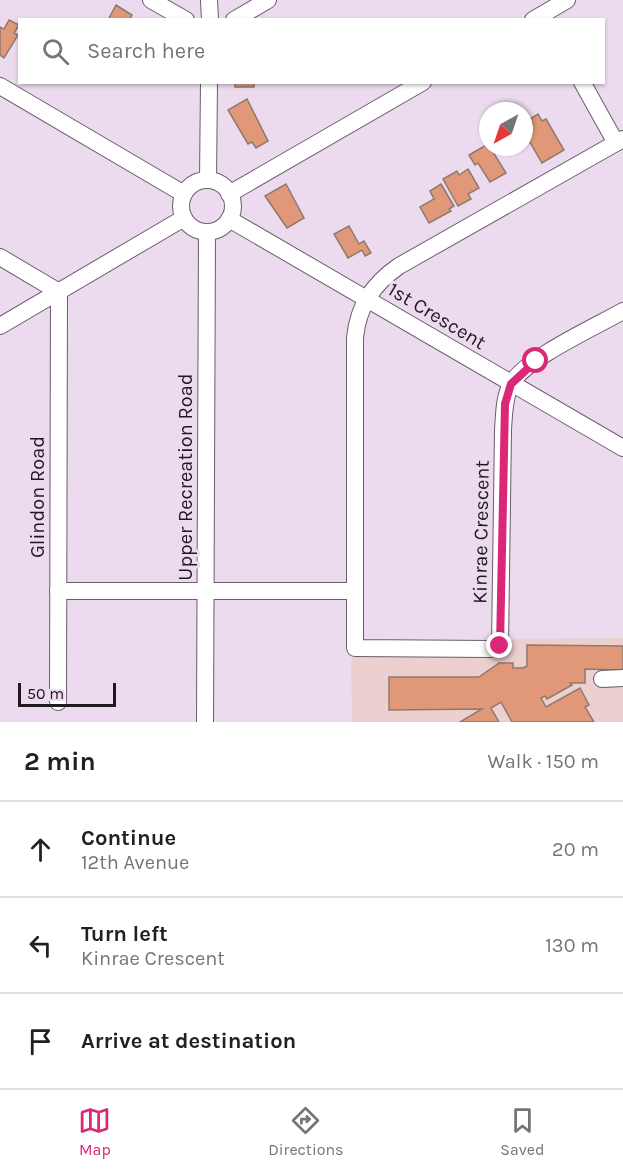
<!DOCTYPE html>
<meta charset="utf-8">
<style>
:root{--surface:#fff;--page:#f6f6f6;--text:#202124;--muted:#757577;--line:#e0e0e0;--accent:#db2777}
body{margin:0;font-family:Karla,sans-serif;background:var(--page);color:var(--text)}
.compass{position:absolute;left:479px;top:102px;width:54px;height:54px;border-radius:50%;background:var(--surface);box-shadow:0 2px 4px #0004;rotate:220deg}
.scale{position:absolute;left:18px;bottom:15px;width:98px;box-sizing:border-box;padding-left:6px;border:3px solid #201920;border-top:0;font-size:16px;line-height:21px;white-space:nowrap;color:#201920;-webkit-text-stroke:4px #ecdaee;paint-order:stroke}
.stop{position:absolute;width:18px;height:18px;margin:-14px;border:4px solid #db2777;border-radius:50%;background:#fff}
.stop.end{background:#db2777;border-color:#fff;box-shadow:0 2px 6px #0008}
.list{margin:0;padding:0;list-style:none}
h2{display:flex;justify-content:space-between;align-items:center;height:78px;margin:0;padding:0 24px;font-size:26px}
h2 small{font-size:20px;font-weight:400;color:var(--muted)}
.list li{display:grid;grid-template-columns:39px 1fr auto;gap:18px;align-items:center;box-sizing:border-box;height:96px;padding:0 24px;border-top:2px solid var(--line)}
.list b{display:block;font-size:22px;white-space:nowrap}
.list p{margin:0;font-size:20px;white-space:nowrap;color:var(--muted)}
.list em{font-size:20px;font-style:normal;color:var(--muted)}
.icon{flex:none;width:33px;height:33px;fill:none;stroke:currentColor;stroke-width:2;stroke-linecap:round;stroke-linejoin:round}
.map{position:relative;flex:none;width:623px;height:722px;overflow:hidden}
.search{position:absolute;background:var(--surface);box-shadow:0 2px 4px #0004;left:18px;right:18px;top:18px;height:66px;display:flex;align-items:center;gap:15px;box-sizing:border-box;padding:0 21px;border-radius:0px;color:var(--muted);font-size:22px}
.sheet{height:366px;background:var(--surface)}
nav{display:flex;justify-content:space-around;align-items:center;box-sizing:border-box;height:84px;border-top:2px solid var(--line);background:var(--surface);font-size:16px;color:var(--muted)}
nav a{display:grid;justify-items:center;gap:3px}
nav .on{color:var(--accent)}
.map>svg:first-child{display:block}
.commercial{fill:#ebd0cf}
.building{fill:#e09878;stroke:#90796f;stroke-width:1.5}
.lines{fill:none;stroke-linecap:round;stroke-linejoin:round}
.minor-casing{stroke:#6b5c6c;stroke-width:18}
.minor{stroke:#fff;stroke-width:16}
.route{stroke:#db2777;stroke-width:8}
.labels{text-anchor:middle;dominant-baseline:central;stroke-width:6;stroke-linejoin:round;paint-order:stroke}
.street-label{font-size:20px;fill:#201920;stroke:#ecdaee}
</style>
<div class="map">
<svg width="623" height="722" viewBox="0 0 623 722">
<rect width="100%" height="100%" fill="#ecdaee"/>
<path class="commercial" d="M623,638V722H352L351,663L355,648L500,646L515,639Z"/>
<g class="building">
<path d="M116,5L132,15L129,20H108Z"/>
<path d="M9,20L19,25L14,33L18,35L4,58L0,55V27L4,29Z"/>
<rect x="235" y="82" width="19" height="5"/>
<path d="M247,99L268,141L256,148L252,142L248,144L228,110Z"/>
<path d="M538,114L542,121L546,119L564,150L542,163L524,132L528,130L524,123Z"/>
<path d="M488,144L506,173L490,182L478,163L475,165L469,155Z"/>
<path d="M468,169L479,188L468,194L471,199L458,206L443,179L457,171L459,175Z"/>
<path d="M286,184L304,218L287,228L265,196Z"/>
<path d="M441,184L454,206L449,209L451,211L429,223L420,207L434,199L430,191Z"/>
<path d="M349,226L359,244L364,241L371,253L365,256L362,250L348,258L334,234Z"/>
<path d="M527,645L623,646V670L585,669V683H570L572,685L547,699L545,696L541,698L546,707L580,688L589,705L585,707L594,722H512L501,702L491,708L499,722H460L482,709L389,710V677H479L499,663H513V668H523L527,666Z"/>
</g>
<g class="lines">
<defs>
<g id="minor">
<path d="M151,0L186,20"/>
<path d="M209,0L210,20"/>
<path d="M234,20L268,0"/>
<path d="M533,20L567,0"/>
<path d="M582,82L616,143"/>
<path d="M0,86L184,194"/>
<path d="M623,139L399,266C373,284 358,306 355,338V648L490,649L500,646L503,430C504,416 504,397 511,384C526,358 595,327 623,311"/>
<path d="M208,180L209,82"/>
<circle cx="207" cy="206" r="26"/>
<path d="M229,194L423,82"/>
<path d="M229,219L623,448"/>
<path d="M0,257L59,292L58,702"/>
<path d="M0,326L184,218"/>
<path d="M58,591H354"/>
<path d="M602,679L623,678"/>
<path d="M205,722L207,232"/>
</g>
</defs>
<use href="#minor" class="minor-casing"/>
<use href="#minor" class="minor"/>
</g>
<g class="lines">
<path class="route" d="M500,646L505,404L511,384L536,361"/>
</g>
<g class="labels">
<g class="street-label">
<text transform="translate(437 316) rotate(31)">1st Crescent</text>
<text transform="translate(185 477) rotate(-90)">Upper Recreation Road</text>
<text transform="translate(37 497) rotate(-90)">Glindon Road</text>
<text transform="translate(481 532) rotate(-89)">Kinrae Crescent</text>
</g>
</g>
</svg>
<svg class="compass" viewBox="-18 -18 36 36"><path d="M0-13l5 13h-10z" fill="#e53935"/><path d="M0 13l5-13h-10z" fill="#757577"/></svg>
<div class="scale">50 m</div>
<div class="stop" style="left:536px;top:361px"></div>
<div class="stop end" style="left:500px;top:646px"></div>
<div class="search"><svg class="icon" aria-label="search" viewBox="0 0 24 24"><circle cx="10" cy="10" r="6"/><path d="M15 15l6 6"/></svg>Search here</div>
</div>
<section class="sheet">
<h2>2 min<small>Walk · 150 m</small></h2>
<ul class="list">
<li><svg class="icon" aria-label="ahead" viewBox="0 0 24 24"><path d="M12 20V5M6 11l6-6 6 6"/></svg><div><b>Continue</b><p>12th Avenue</p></div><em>20 m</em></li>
<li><svg class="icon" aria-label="left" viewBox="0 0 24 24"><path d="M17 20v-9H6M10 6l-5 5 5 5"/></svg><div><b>Turn left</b><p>Kinrae Crescent</p></div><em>130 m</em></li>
<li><svg class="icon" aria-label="arrive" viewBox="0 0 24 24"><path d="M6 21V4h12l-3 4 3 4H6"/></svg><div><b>Arrive at destination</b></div></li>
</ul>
</section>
<nav>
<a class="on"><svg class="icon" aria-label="map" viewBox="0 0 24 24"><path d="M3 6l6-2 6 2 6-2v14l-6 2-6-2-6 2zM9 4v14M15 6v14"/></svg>Map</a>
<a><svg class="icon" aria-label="directions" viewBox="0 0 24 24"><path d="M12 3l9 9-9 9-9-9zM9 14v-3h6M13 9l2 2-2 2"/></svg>Directions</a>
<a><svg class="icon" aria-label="saved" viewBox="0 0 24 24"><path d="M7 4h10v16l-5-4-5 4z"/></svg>Saved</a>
</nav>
